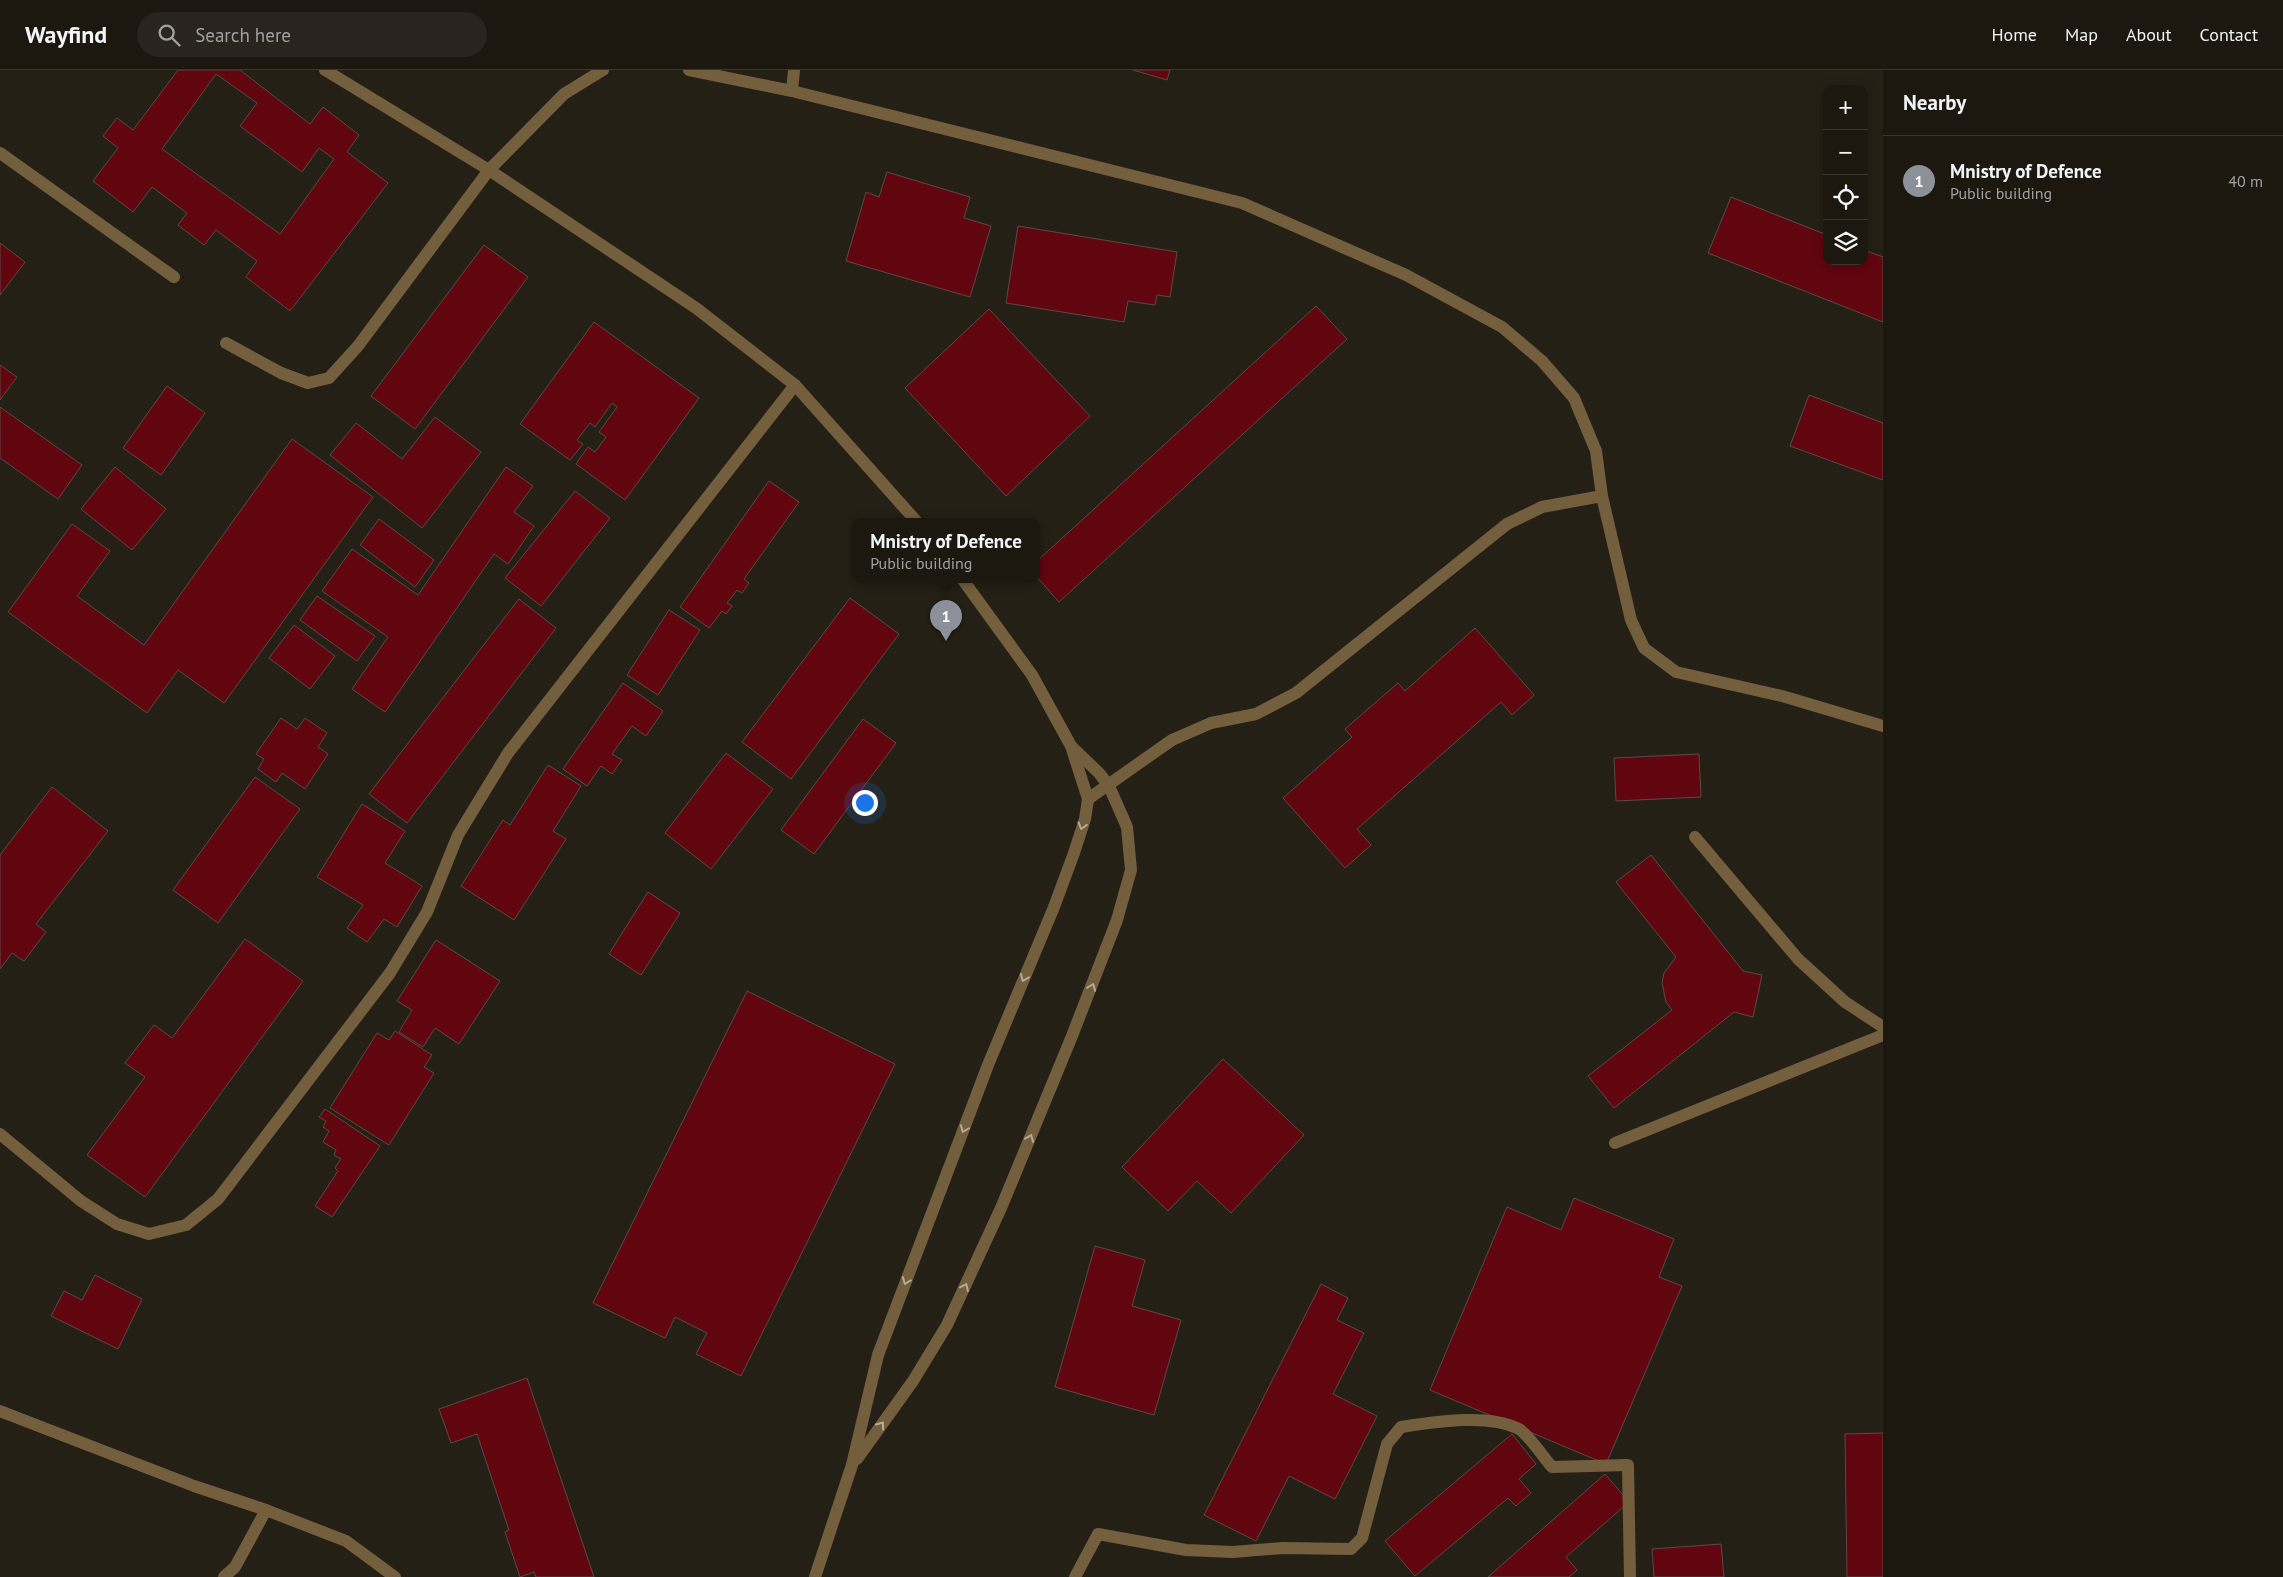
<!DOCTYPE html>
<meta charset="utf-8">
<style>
:root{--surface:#1c1810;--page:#29251e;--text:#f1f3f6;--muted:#a0a09f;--line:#3a3730;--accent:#8c9099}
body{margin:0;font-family:"PT Sans",sans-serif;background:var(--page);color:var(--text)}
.controls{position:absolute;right:15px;top:15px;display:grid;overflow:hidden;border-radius:10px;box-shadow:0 2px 12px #0003}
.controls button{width:45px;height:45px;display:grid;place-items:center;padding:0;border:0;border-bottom:1px solid var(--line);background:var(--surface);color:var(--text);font:25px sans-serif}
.you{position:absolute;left:864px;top:732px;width:18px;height:18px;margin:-12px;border:4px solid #fff;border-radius:50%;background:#1a73e8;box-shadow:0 0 0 8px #1a73e833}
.badge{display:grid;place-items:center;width:32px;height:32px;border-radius:50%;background:var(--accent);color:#fff;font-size:16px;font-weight:700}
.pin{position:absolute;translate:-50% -41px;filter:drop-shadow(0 1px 2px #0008)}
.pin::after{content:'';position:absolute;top:26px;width:18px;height:15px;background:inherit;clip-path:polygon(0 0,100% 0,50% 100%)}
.popup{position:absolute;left:852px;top:448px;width:188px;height:65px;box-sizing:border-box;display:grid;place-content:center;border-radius:10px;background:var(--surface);filter:drop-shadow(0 1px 4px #0005);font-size:16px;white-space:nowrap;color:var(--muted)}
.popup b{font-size:19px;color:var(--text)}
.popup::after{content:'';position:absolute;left:50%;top:100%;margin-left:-10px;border:10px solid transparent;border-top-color:var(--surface)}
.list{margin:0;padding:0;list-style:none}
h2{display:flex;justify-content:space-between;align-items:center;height:65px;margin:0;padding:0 20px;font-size:21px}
h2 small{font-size:16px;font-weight:400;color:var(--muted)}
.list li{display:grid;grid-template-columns:32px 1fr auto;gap:15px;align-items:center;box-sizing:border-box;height:90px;padding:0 20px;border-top:1px solid var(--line)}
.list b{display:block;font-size:19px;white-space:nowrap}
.list p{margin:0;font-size:16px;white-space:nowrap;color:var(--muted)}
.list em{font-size:16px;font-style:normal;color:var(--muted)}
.icon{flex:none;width:28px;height:28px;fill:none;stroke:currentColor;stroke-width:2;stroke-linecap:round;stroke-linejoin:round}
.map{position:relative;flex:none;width:1883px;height:1507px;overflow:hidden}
header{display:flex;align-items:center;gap:30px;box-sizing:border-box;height:70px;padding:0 25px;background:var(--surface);border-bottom:1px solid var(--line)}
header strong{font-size:24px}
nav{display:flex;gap:28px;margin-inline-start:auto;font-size:18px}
.search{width:350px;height:45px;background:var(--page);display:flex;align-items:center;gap:12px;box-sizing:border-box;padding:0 18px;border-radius:28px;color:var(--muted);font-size:19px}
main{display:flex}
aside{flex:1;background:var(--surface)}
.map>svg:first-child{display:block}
.building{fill:#61050f;stroke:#5a4a48;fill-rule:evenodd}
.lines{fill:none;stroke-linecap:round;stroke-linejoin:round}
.minor{stroke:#735f3d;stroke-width:12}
.oneway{stroke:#b6aa95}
</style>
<header>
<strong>Wayfind</strong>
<div class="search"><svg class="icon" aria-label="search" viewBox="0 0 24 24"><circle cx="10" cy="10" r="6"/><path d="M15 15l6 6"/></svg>Search here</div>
<nav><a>Home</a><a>Map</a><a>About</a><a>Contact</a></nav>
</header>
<main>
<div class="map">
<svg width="1883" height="1507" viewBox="0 0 1883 1507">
<rect width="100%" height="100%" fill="#252015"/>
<g class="building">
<path d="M178,0H240L310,54L323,37L359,65L347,82L388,113L290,241L246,207L257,191L216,160L204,175L178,155L187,143L152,117L133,142L93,111L118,78L103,66L117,48L133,60ZM216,4L257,33L240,56L302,102L319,78L334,89L280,164L162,79Z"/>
<path d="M1133,0H1170L1167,10Z"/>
<path d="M887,102L970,127L964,148L991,156L970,227L846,191L866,122L879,127Z"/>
<path d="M1731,127L1827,165V191H1864V180L1883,187V252L1708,183Z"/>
<path d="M1018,156L1177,182L1170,227L1157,225L1155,235L1128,231L1124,252L1006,233Z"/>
<path d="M0,173L25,192L0,225Z"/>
<path d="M484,175L528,207L415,359L371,326Z"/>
<path d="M1316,236L1347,269L1059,532L1036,506V492Z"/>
<path d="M989,239L1090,346L1006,426L905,318Z"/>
<path d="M594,252L699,328L625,430L576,394L588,377L595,382L606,367L599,362L617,337L612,333L595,357L590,353L577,370L583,374L570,390L520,354Z"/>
<path d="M0,295L17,307L0,330Z"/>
<path d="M167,316L205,343L161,405L123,378Z"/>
<path d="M1809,325L1883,353V410L1790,376Z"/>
<path d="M0,337L82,395L58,429L0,388Z"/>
<path d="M435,347L481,382L422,458L330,385L356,353L402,389Z"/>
<path d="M292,369L373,427L224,633L178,600L147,643L8,542L72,454L110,481L77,526L144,575Z"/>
<path d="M115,397L166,439L132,480L81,439Z"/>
<path d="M506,397L533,416L514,442L534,456L508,494L494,484L385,642L352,619L388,567L322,521L352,479L418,525Z"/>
<path d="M769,411L799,432L744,509L749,513L742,523L737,520L727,533L732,536L726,544L722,541L709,558L680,537Z"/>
<path d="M575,421L610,448L541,536L505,508Z"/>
<path d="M379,449L434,490L415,517L360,475Z"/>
<path d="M317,526L375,566L357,591L300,550Z"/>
<path d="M850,528L899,564L791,709L742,672Z"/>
<path d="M519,529L556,558L407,753L369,724Z"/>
<path d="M669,540L700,560L658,625L627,605Z"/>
<path d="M294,555L335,586L310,619L269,588Z"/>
<path d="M1475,558L1534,625L1512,645L1501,632L1357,759L1371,775L1345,798L1283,728L1352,667L1345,659L1398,613L1405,621Z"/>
<path d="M623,613L663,641L646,666L632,656L612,684L622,690L612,704L601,696L587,716L563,699Z"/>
<path d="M281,648L297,659L305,648L327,663L318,677L328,684L305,719L282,703L276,712L258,699L264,689L256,684Z"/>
<path d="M863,649L896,673L814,784L781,760Z"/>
<path d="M726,683L773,719L711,799L665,763Z"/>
<path d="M1699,684L1701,727L1616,731L1614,688Z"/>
<path d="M548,695L581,716L553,761L566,769L514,850L461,816L503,750L510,755Z"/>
<path d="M255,707L300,739L218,853L173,820Z"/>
<path d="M52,717L108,761L36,854L46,862L24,891L12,883L0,899V785Z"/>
<path d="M362,734L405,761L385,793L422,816L397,857L384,849L367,872L347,858L363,835L317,807Z"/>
<path d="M1651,785L1743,901L1762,905L1753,947L1734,942L1614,1038L1588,1006L1672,940L1666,932L1662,913L1664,903L1676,887L1616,812Z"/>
<path d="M648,822L680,843L641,905L609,884Z"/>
<path d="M245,869L303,911L145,1127L87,1085L145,1007L125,993L154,955L172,968Z"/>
<path d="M436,870L500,911L459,974L435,958L423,977L399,962L412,940L397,931Z"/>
<path d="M747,921L895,994L741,1306L696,1284L707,1263L675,1247L665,1268L593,1233Z"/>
<path d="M395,961L432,985L424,997L434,1003L389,1075L330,1038L377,963L389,970Z"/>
<path d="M1223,989L1304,1065L1231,1143L1197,1111L1168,1141L1122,1097Z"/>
<path d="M325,1039L380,1076L332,1147L315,1136L338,1101L335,1098L341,1089L334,1085L336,1080L323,1072L329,1061L323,1057L326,1051L319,1047Z"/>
<path d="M1574,1128L1674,1169L1659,1207L1682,1216L1606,1394L1430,1320L1507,1137L1561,1160Z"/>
<path d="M1095,1176L1145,1190L1132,1236L1181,1250L1154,1345L1055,1317Z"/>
<path d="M95,1205L142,1229L118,1279L51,1246L64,1221L82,1230Z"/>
<path d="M1321,1214L1348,1228L1337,1250L1364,1263L1333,1324L1377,1346L1335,1429L1289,1406L1256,1471L1204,1445Z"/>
<path d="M527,1308L594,1507H536L534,1502L520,1507L505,1462L509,1460L477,1364L451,1373L439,1339Z"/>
<path d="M1883,1363V1507H1847L1845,1364Z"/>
<path d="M1512,1364L1536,1394L1519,1409L1531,1423L1516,1436L1508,1428L1415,1506L1385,1471Z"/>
<path d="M1605,1404L1629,1432L1566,1487L1577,1500L1569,1507H1488Z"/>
<path d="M1721,1474L1724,1507H1654L1652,1479Z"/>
</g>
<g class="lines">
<g class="minor">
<path d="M325,0L489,100L696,238L795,315L917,452"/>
<path d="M689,0L792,21L1242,133L1406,205L1502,257L1542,291L1574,328L1596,381L1602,426L1631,550L1644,578L1676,602L1782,626L1883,656"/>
<path d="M792,21L794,0"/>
<path d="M0,83L174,207"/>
<path d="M226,273L281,303L308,313L329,308L358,276L489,100L564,24L603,0"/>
<path d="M1088,729L1172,670L1211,653L1256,644L1296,623L1507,454L1542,437L1602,426"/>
<path d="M1695,767L1798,889L1845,932L1883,957"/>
<path d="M0,1064L81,1131L117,1154L149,1164L186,1155L218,1129L390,903L427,842L458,765L508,683L795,315"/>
<path d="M1615,1073L1883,965"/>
<path d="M0,1341L194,1416L266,1440L346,1471L395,1507"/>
<path d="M857,1389L913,1311L947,1255L1001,1138L1072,966L1117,850L1131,800L1127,757L1109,716L1099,703L1073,678"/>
<path d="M224,1507L235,1497L266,1440"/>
<path d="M815,1507L852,1395L878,1285L988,995L1054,837L1074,783L1085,749L1088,729L1071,676L1032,605L963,510"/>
<path d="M1075,1507L1098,1464L1186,1480L1233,1482L1282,1478L1351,1479L1362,1468L1387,1374L1401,1357C1434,1352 1488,1343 1519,1359C1529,1365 1544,1388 1552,1397L1628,1395L1630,1507"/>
</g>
</g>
<defs><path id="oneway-chevron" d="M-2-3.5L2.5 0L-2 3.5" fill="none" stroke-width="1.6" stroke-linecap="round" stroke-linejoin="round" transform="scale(1.25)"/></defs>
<g class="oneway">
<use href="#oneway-chevron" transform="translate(1082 756) rotate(107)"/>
<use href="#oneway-chevron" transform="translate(1024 908) rotate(112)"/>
<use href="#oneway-chevron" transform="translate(1092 917) rotate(-69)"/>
<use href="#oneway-chevron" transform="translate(964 1059) rotate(111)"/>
<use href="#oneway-chevron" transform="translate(1030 1068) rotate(-67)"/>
<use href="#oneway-chevron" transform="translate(906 1211) rotate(111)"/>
<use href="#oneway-chevron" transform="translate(965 1217) rotate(-65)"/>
<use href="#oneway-chevron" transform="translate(881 1355) rotate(-54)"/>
</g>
</svg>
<div class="controls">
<button>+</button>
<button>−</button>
<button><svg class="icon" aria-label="locate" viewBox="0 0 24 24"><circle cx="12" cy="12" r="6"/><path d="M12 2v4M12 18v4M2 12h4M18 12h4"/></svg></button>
<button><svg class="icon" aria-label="layers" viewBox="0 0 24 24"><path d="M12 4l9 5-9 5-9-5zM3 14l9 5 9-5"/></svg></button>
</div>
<div class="you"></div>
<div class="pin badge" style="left:946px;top:571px">1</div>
<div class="popup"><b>Mnistry of Defence</b>Public building</div>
</div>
<aside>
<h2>Nearby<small></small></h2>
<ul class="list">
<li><span class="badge">1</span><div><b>Mnistry of Defence</b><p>Public building</p></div><em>40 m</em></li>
</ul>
</aside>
</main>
